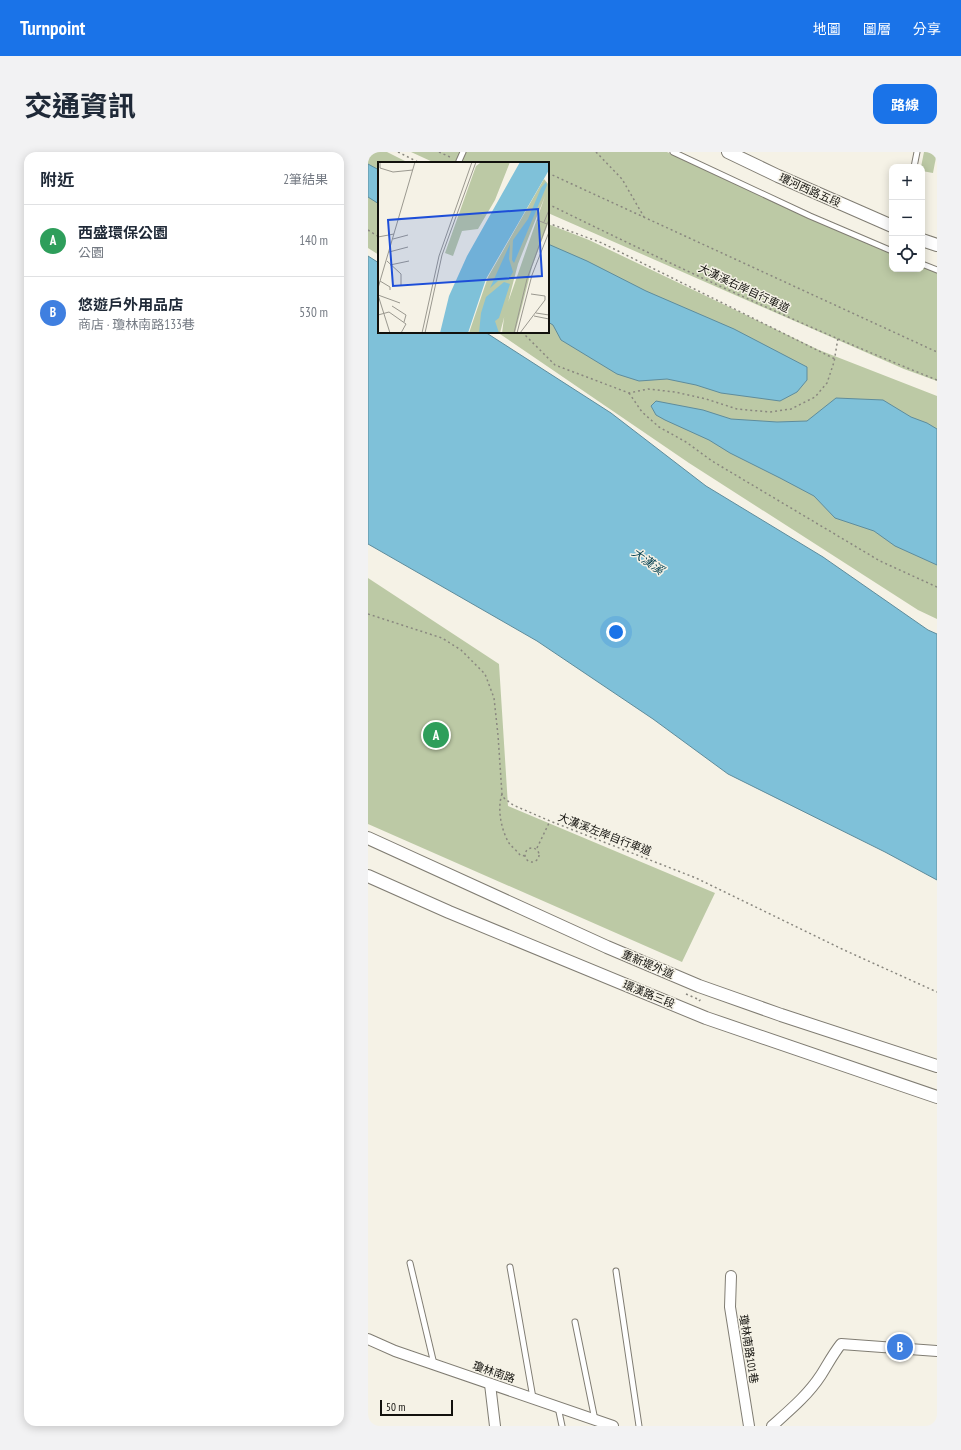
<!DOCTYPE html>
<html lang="zh-TW">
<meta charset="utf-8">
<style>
:root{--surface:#fff;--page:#f2f2f3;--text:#1f2937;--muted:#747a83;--line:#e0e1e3;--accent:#1a73e8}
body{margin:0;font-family:"PT Sans Narrow","Noto Sans TC",sans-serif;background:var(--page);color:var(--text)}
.controls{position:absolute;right:12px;top:12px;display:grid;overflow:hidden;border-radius:8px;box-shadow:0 2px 10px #0003}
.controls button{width:36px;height:36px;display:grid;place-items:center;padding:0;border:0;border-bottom:1px solid var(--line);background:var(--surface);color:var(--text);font:20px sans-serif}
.scale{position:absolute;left:12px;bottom:10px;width:73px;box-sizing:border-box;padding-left:4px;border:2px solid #12110d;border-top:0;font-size:11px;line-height:14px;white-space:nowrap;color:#12110d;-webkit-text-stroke:3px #f5f2e6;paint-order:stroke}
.you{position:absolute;left:248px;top:480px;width:14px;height:14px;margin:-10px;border:3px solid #fff;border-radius:50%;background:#1a73e8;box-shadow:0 0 0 6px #1a73e833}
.badge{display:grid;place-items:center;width:26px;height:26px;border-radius:50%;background:var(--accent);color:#fff;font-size:13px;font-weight:700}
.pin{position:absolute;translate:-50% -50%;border:2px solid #fff;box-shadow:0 1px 4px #0006}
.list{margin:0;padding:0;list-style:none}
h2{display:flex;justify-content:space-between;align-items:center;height:52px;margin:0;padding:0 16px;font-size:17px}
h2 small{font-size:13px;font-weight:400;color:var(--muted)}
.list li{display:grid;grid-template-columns:26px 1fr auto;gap:12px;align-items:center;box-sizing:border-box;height:72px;padding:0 16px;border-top:1px solid var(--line)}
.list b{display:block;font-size:15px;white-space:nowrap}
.list p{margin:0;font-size:13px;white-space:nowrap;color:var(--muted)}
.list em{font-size:13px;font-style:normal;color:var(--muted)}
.icon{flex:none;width:22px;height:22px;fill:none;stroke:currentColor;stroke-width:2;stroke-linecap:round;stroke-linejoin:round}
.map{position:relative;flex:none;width:569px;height:1274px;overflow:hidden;border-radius:12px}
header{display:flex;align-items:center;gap:24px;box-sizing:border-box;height:56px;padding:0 20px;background:var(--accent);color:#fff}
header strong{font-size:19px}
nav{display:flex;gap:22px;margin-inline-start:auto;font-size:14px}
.intro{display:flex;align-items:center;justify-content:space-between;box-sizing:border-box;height:96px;padding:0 24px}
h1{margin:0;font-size:28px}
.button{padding:10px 18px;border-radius:12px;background:var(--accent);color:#fff;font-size:14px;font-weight:700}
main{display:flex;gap:24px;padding:0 24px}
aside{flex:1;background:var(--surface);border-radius:12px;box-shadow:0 2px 10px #0003}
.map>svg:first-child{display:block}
.green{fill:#bcc9a5}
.water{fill:#7fc1d9;stroke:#5e8c9c}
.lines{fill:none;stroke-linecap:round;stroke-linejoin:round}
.service-casing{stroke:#807d73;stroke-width:7}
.minor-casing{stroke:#807d73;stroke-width:12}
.tertiary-casing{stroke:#807d73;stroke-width:14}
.path{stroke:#89877f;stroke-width:1.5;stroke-dasharray:2 3;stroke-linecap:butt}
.service{stroke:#fff;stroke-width:5}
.minor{stroke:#fff;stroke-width:10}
.tertiary{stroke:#fff;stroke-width:12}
.labels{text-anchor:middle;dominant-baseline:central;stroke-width:3;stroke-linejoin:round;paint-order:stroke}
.street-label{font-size:11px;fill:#12110d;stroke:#f5f2e6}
.water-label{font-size:12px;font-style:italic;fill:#023f50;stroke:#f5f2e6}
.inset-road{fill:none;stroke:#9a988f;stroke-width:1}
.view{fill:#1d4ed8;fill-opacity:0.15;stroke:#1d4ed8;stroke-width:2}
.inset-edge{fill:none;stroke:#12110d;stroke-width:2}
</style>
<header>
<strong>Turnpoint</strong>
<nav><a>地圖</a><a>圖層</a><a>分享</a></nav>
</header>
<div class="intro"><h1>交通資訊</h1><a class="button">路線</a></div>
<main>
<aside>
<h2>附近<small>2筆結果</small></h2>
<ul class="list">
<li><span class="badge" style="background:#2e9e5b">A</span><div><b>西盛環保公園</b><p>公園</p></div><em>140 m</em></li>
<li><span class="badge" style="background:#3f7fe0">B</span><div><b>悠遊戶外用品店</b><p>商店 · 瓊林南路133巷</p></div><em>530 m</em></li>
</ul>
</aside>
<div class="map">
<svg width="569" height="1274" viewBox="0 0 569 1274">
<rect width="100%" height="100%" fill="#f5f2e6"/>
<g class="green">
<path d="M0,0H19L41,11H11V103L0,96Z"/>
<path d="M43,0H299L485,85L524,99V117H554V111L569,116V229L536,217L180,61V11H67Z"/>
<path d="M556,0H569L565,21L554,19L553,15Z"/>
<path d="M180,72L221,88L451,198L569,244V467L550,458L321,311L129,180H180Z"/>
<path d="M0,426L131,512L140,654L347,741L314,810L0,672Z"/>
</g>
<g class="water">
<path d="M0,12L11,18V52L0,45Z"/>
<path d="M180,92L219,109L278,139L366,177L439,215V228L429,240L412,249L353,241L328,233L299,227L271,229L249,222L193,188L185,173L180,170Z"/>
<path d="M0,104L11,111V180H117L243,261L338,334L455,405L560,478L569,482V728L517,700L360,622L285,567L169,489L0,392Z"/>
<path d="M468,246L515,248L543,265L559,271L569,277V413L527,394L506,379L467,366L446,344L412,326L362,301L341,288L297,268L288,263L283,254L288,249L335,258L363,267L409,270L439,269Z"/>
</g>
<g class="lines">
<defs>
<g id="service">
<path d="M305,0L442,64L524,99"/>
<path d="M91,9L95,0"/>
<path d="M546,15L549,0"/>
<path d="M554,112L569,118"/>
<path d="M42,1111L66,1212"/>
<path d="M142,1115L165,1246"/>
<path d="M248,1119L271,1274"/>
<path d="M207,1170L227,1268"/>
<path d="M190,1255L194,1274"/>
</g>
<g id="minor">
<path d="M363,1124L362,1155L381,1274"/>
<path d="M0,1187L27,1199L245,1274"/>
<path d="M122,1232L127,1274"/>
<path d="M404,1274C422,1258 440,1243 453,1223C460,1212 465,1202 473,1192L569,1199"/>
</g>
<g id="tertiary">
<path d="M360,0L410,24L524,74"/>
<path d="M554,88L569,93"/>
<path d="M0,686L239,795L331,834L413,863L569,914"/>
<path d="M0,724L81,760L338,866L569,945"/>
</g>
</defs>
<use href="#service" class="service-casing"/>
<use href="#minor" class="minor-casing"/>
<use href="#tertiary" class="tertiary-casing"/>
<g class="path">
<path d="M30,0L52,11"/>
<path d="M71,0L84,6"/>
<path d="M228,0L254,27L276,65"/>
<path d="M180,21L569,200"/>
<path d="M180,52C308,115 437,175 569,228"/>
<path d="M180,71L234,91L467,207"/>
<path d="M0,78L11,85"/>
<path d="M154,180L187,213L261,241L280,237L307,240L338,247L369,257L402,260L423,257L447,245L459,231L466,210L470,186"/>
<path d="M261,241L274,260L291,275L318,290L344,309L512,409L569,435"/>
<path d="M0,462L74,486L93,498L117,522L126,546L130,583L134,642L136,646L145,653L182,669L328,726L476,798L569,840"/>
<path d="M134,642C129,656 133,678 141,691C144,695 149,699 152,703L157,704"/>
<circle cx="164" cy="703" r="7"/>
<path d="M169,696L182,669"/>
<path d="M318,842L332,848L331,849"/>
</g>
<use href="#service" class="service"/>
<use href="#minor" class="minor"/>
<use href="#tertiary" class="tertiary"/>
</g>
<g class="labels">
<g class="street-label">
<text transform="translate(442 38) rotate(24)">環河西路五段</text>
<text transform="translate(376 136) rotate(25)">大漢溪右岸自行車道</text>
<text transform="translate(237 682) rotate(21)">大漢溪左岸自行車道</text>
<text transform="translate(280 812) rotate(23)">重新堤外道</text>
<text transform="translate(281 842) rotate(22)">環漢路三段</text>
<text transform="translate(381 1197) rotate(81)">瓊林南路101巷</text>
<text transform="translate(126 1220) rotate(19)">瓊林南路</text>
</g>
<g class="water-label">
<text transform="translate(280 409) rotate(35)">大漢溪</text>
</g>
</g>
<g transform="translate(10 10)">
<rect width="171" height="171" fill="#f5f2e6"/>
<path d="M132,0L117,38L100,67L84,69L75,94L67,91L98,4L102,1ZM166,17L171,23V59L154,105L137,171H124L127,149L167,34L140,102L122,171H91L110,115Z" fill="#bcc9a5"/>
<path d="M142,0H171V8L108,117L90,171H62L71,134L89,94ZM168,20L169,23L136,101L134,98L135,78L150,57L163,26ZM132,82L131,97L135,110L132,115L131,118L120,119L112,126ZM126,120L132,122L121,156L117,159L121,171H101L103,151L108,135Z" fill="#7fc1d9"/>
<path class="inset-road" d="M2,0V6L15,10L35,8M159,58L169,62L171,58M166,60L171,48M0,75L16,72M15,77L30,73M11,90L30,85M9,99L23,112V124M12,103L31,99M2,119L12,125V128M0,126L37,0M0,133L12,171M0,133L22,141M14,144L28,153L26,160M158,151L171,153M0,153L11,150L28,162L23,171M156,154L171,157M44,171L61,94L94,0M47,171L64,93L98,0M136,171L149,117L169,62M139,171L154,113L171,70M142,171L167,138V134L153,132"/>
<path class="view" d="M160,47L164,114L15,124L10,58Z"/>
<rect width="171" height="171" class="inset-edge"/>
</g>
</svg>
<div class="controls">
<button>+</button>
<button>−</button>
<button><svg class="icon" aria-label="locate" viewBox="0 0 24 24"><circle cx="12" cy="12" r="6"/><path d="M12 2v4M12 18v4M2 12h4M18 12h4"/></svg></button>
</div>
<div class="scale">50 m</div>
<div class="you"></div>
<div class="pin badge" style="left:68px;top:583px;background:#2e9e5b">A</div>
<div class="pin badge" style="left:532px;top:1195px;background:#3f7fe0">B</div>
</div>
</main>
